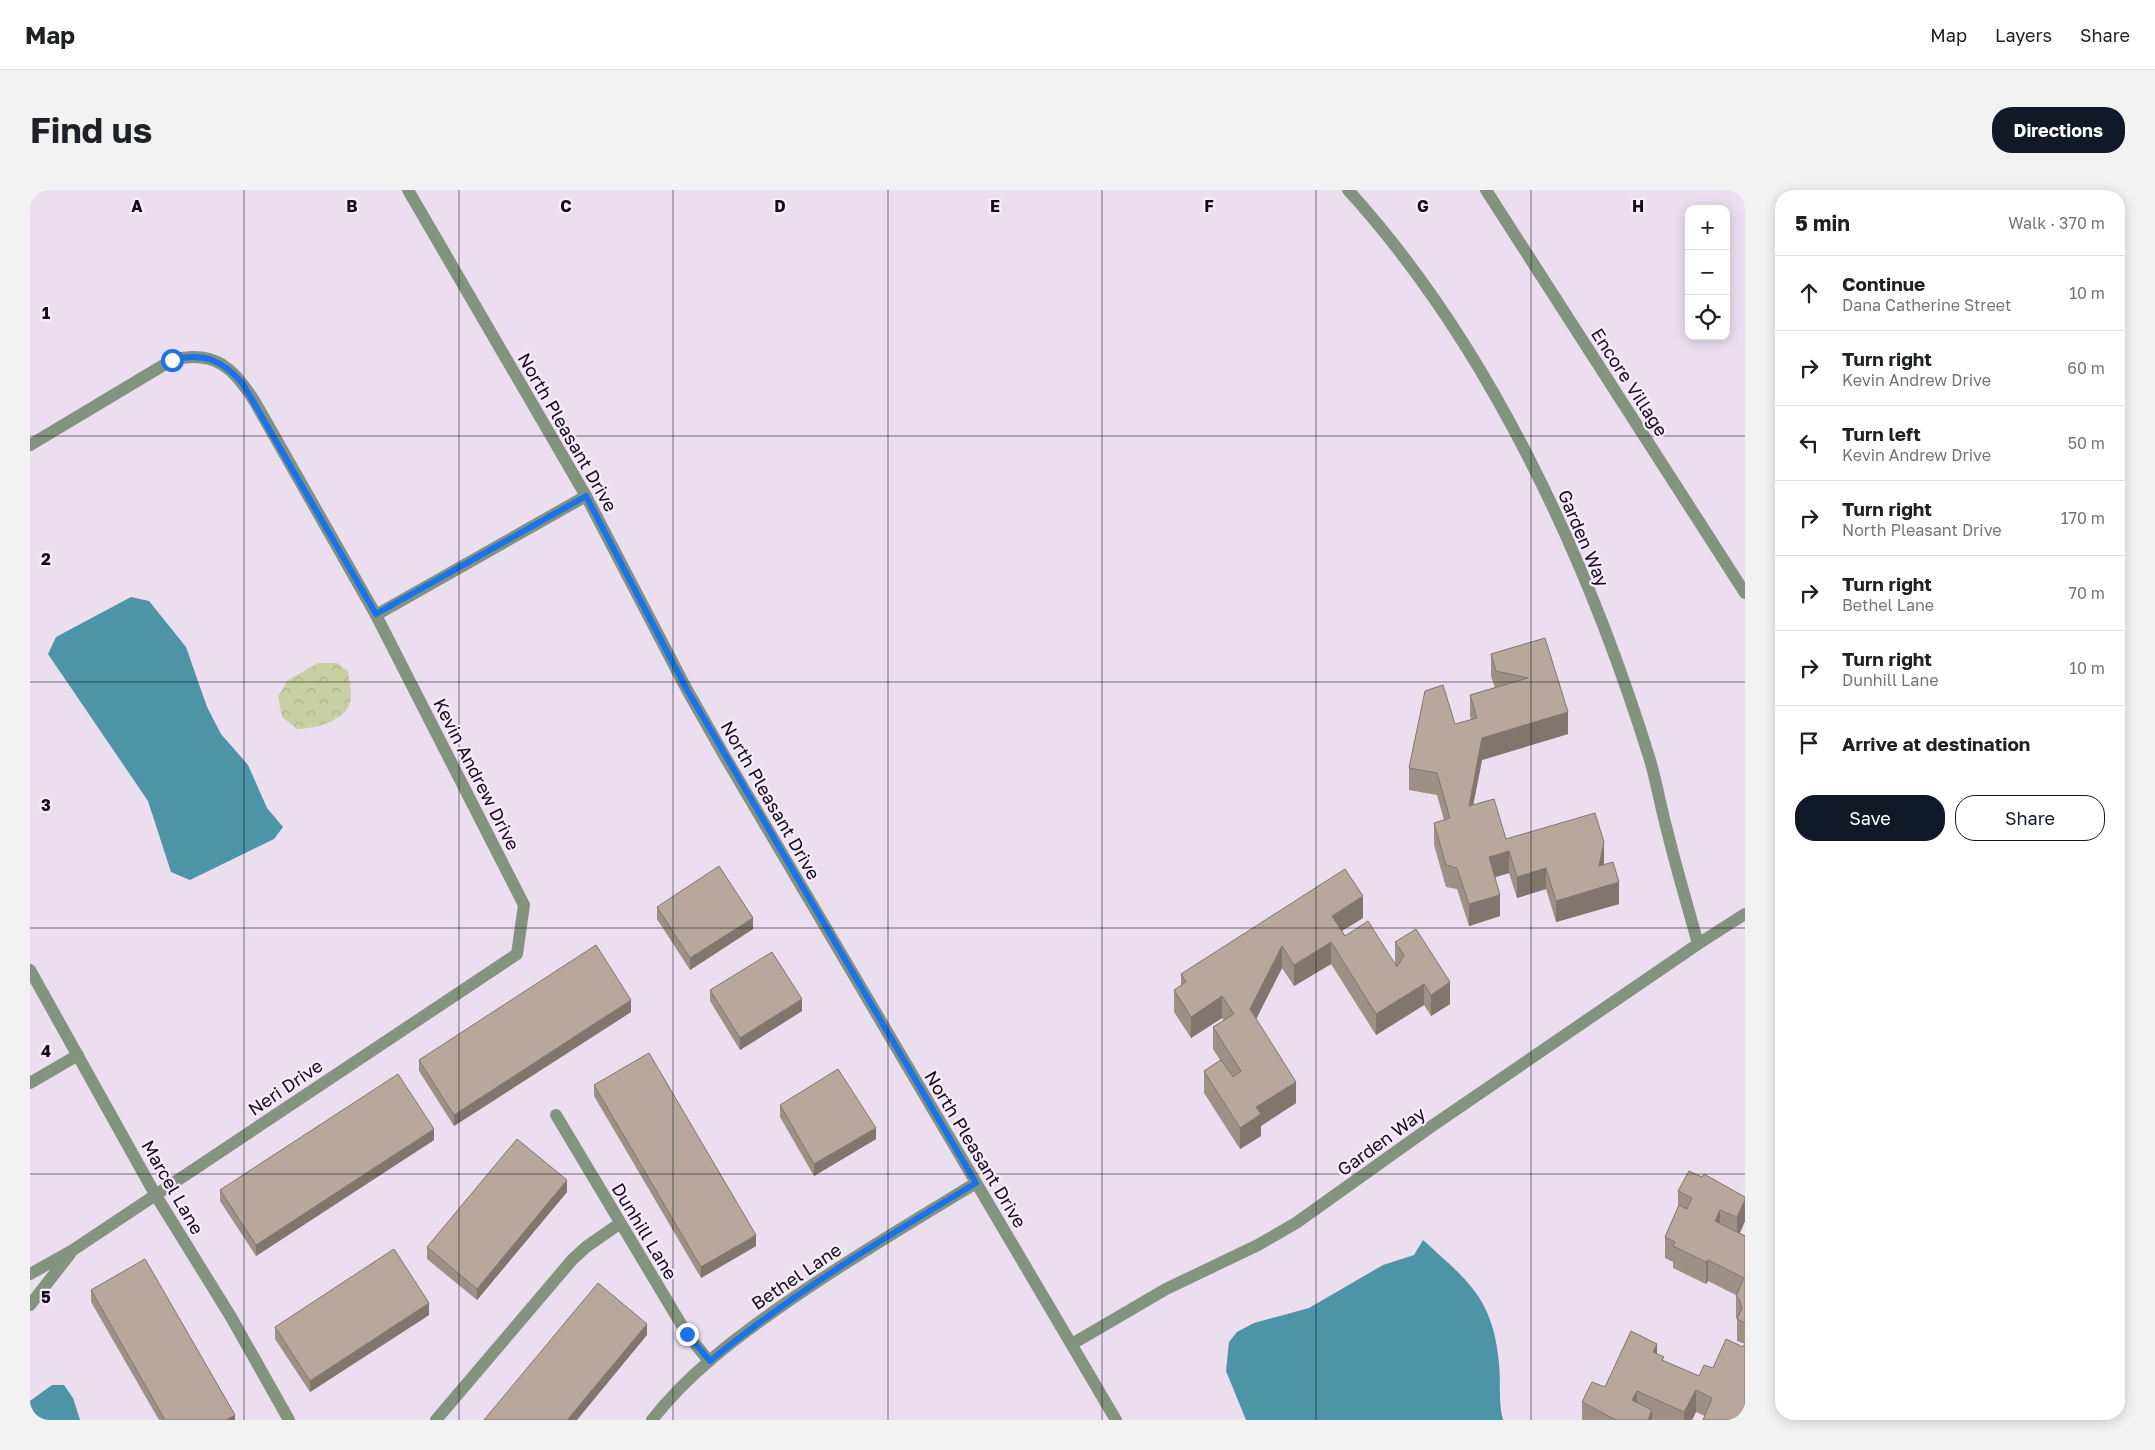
<!DOCTYPE html>
<meta charset="utf-8">
<style>
:root{--surface:#fff;--page:#f2f2f2;--text:#202124;--muted:#757577;--line:#e0e0e0;--accent:#111827}
body{margin:0;font-family:"Golos Text",sans-serif;background:var(--page);color:var(--text)}
.controls{position:absolute;right:15px;top:15px;display:grid;overflow:hidden;border-radius:10px;box-shadow:0 2px 12px #0003}
.controls button{width:45px;height:45px;display:grid;place-items:center;padding:0;border:0;border-bottom:1px solid var(--line);background:var(--surface);color:var(--text);font:25px sans-serif}
.stop{position:absolute;width:15px;height:15px;margin:-11px;border:4px solid #1a73e8;border-radius:50%;background:#fff}
.stop.end{background:#1a73e8;border-color:#fff;box-shadow:0 1px 5px #0008}
.list{margin:0;padding:0;list-style:none}
h2{display:flex;justify-content:space-between;align-items:center;height:65px;margin:0;padding:0 20px;font-size:21px}
h2 small{font-size:16px;font-weight:400;color:var(--muted)}
.list li{display:grid;grid-template-columns:32px 1fr auto;gap:15px;align-items:center;box-sizing:border-box;height:75px;padding:0 20px;border-top:1px solid var(--line)}
.list b{display:block;font-size:19px;white-space:nowrap}
.list p{margin:0;font-size:16px;white-space:nowrap;color:var(--muted)}
.list em{font-size:16px;font-style:normal;color:var(--muted)}
.actions{display:flex;gap:10px;padding:15px 20px}
.actions a{flex:1;padding:11px 0;border:1px solid var(--accent);border-radius:20px;text-align:center;font-size:18px;color:var(--accent)}
.actions .main{background:var(--accent);color:#fff}
.icon{flex:none;width:28px;height:28px;fill:none;stroke:currentColor;stroke-width:2;stroke-linecap:round;stroke-linejoin:round}
.map{position:relative;flex:none;width:1715px;height:1230px;overflow:hidden;border-radius:20px}
header{display:flex;align-items:center;gap:30px;box-sizing:border-box;height:70px;padding:0 25px;background:var(--surface);border-bottom:1px solid var(--line)}
header strong{font-size:24px}
nav{display:flex;gap:28px;margin-inline-start:auto;font-size:18px}
.intro{display:flex;align-items:center;justify-content:space-between;box-sizing:border-box;height:120px;padding:0 30px}
h1{margin:0;font-size:35px}
.button{padding:12px 22px;border-radius:20px;background:var(--accent);color:#fff;font-size:18px;font-weight:700}
main{display:flex;gap:30px;padding:0 30px}
aside{flex:1;background:var(--surface);border-radius:20px;box-shadow:0 2px 12px #0003}
.map>svg:first-child{display:block}
.forest{fill:url(#forest-crowns)}
.water{fill:#4d94a6}
.lines{fill:none;stroke-linecap:round;stroke-linejoin:round}
.service{stroke:#84937f;stroke-width:12}
.minor{stroke:#84937f;stroke-width:12}
.wall{fill:#9f9086}
.shaded-wall{fill:#82756d}
.building{fill:#b9a79c;stroke:#82756d}
.route{stroke:#1a73e8;stroke-width:6}
.grid{fill:none;stroke:#110d13;stroke-width:1;stroke-opacity:0.55}
.labels{text-anchor:middle;dominant-baseline:central;stroke-width:4.5;stroke-linejoin:round;paint-order:stroke}
.street-label{font-size:18px;fill:#110d13;stroke:#f7ebfd}
.grid-label{font-size:16px;text-anchor:middle;font-weight:bold;fill:#110d13;stroke:#f7ebfd;stroke-width:4.5;stroke-linejoin:round;paint-order:stroke}
</style>
<header>
<strong>Map</strong>
<nav><a>Map</a><a>Layers</a><a>Share</a></nav>
</header>
<div class="intro"><h1>Find us</h1><a class="button">Directions</a></div>
<main>
<div class="map">
<svg width="1715" height="1230" viewBox="0 0 1715 1230">
<defs>
<pattern id="forest-crowns" width="20" height="18" patternUnits="userSpaceOnUse" patternTransform="scale(1.25)"><rect width="20" height="18" fill="#c8d0a3"/><path d="M2 6a3 3 0 1 1 6 0M12 15a3 3 0 1 1 6 0" fill="none" stroke="#abb18b"/></pattern>
</defs>
<rect width="100%" height="100%" fill="#eadeef"/>
<path class="forest" d="M288,473H307L318,481C319,489 321,497 321,505C321,531 287,538 267,539L252,527L248,506L258,490Z"/>
<g class="water">
<path d="M101,407L119,411L156,457L177,517L191,544L218,575L237,618L253,637L244,649L160,690L141,682L118,611L18,464L26,447Z"/>
<path d="M1393,1050C1438,1091 1463,1108 1469,1173C1471,1191 1468,1212 1473,1230H1216L1196,1181L1199,1152L1207,1142L1224,1133L1279,1118L1353,1075L1384,1065Z"/>
<path d="M22,1195H34L43,1208L50,1230H0V1211Z"/>
</g>
<g class="lines">
<path class="service" d="M1456,0L1715,403"/>
<g class="minor">
<path d="M378,0L556,306L656,498L694,565L1086,1230"/>
<path d="M1318,0C1460,156 1558,370 1620,570C1627,594 1631,619 1638,644C1647,681 1658,717 1668,754"/>
<path d="M0,255L142,170C184,159 204,178 225,212L346,425L494,715L487,764L43,1060L0,1084"/>
<path d="M346,425L556,306"/>
<path d="M0,780L125,1004L201,1127L259,1230"/>
<path d="M0,893L48,865"/>
<path d="M526,925L657,1144L679,1171"/>
<path d="M0,1115L40,1064"/>
<path d="M1042,1154L1136,1099L1228,1055L1266,1033L1402,936L1668,754L1715,724"/>
<path d="M406,1230L542,1070L556,1057L589,1034"/>
<path d="M622,1230C657,1185 703,1150 750,1117C813,1073 880,1033 946,993"/>
</g>
</g>
<g class="wall">
<path d="M1515,448L1538,544L1452,570L1443,615L1476,649L1573,675L1589,714L1526,732L1516,699L1487,708L1479,683L1465,687L1470,726L1439,736L1427,699L1416,697L1404,655V633L1414,630L1407,605L1379,600V578L1441,529L1440,526V505L1465,498L1461,486V464Z"/>
<path d="M627,717L723,739L660,780L627,729Z"/>
<path d="M1333,728L1312,741L1315,746L1365,774V752L1420,814L1401,826L1394,815L1346,845L1301,774L1264,796L1252,778L1226,829L1266,913L1231,936V946L1210,959L1174,903V881L1190,870L1183,859V837L1194,831L1192,828L1161,848L1144,822V800L1151,796V784Z"/>
<path d="M680,800L772,821L710,860L680,811Z"/>
<path d="M601,822L424,936L389,881V870Z"/>
<path d="M564,895L726,1056L671,1088L564,906Z"/>
<path d="M750,915L846,949L784,986L750,927Z"/>
<path d="M404,950L226,1066L190,1011V1000Z"/>
<path d="M1648,1001L1715,1031L1710,1043L1715,1046V1230L1675,1226L1666,1222L1662,1230H1552V1212L1627,1164L1634,1171L1669,1186L1683,1178L1713,1157L1715,1154L1707,1151V1129L1706,1128V1105L1678,1091L1676,1094L1643,1078V1072L1635,1068V1047L1648,1017Z"/>
<path d="M537,1002L447,1110L397,1069V1057Z"/>
<path d="M61,1100L205,1230H129L61,1112Z"/>
<path d="M399,1125L280,1202L245,1149V1137Z"/>
</g>
<g class="shaded-wall">
<path d="M1538,522V544L1452,570L1439,637V616L1452,548Z"/>
<path d="M1574,652V674L1569,697V676Z"/>
<path d="M1479,661V683L1459,689V667Z"/>
<path d="M1516,678V699L1487,708V687Z"/>
<path d="M1589,692V714L1526,732V711Z"/>
<path d="M1470,705V726L1439,736V714Z"/>
<path d="M1333,706V728L1302,747V726Z"/>
<path d="M723,728V739L660,780V768Z"/>
<path d="M1301,752V774L1264,796V775Z"/>
<path d="M1252,756V778L1220,841V819Z"/>
<path d="M1420,792V814L1401,826V805Z"/>
<path d="M1394,794V815L1346,845V824Z"/>
<path d="M1192,806V828L1161,848V827Z"/>
<path d="M772,809V821L710,860V848Z"/>
<path d="M601,810V822L424,936V925Z"/>
<path d="M1266,892V913L1231,936V946L1210,959V938L1226,917Z"/>
<path d="M846,938V949L784,986V974Z"/>
<path d="M404,939V950L226,1066V1055Z"/>
<path d="M537,990V1002L447,1110V1099Z"/>
<path d="M1715,1010V1031L1707,1049V1027Z"/>
<path d="M1690,1020V1041L1685,1031Z"/>
<path d="M726,1045V1056L671,1088V1077Z"/>
<path d="M1678,1070V1091L1676,1094V1072Z"/>
<path d="M399,1113V1125L280,1202V1191Z"/>
<path d="M617,1134V1145L547,1230H537Z"/>
<path d="M1627,1154V1175L1623,1162Z"/>
<path d="M1666,1200V1222L1662,1230H1654V1222Z"/>
<path d="M1607,1201V1222L1602,1210Z"/>
<path d="M1622,1220V1230H1618Z"/>
<path d="M205,1225V1230H196Z"/>
</g>
<g class="building">
<path d="M1515,448L1538,522L1452,548L1439,616L1464,609L1476,649L1565,623L1574,652L1569,676L1583,672L1589,692L1526,711L1516,678L1487,687L1479,661L1459,667L1470,705L1439,714L1427,678L1416,675L1404,633L1420,628L1407,583L1379,578L1395,501L1413,495L1425,534L1447,528L1440,505L1498,488L1466,481L1461,464Z"/>
<path d="M689,676L723,728L660,768L627,717Z"/>
<path d="M1315,679L1333,706L1302,726L1315,746L1338,731L1367,777L1374,765L1365,752L1386,739L1420,792L1401,805L1394,794L1346,824L1301,752L1264,775L1252,756L1220,819L1266,892L1226,917L1231,924L1210,938L1174,881L1191,870L1203,887L1211,881L1183,837L1204,824L1192,806L1161,827L1144,800L1156,792L1151,784Z"/>
<path d="M566,755L601,810L424,925L389,870Z"/>
<path d="M742,762L772,809L710,848L680,800Z"/>
<path d="M619,863L726,1045L671,1077L564,895Z"/>
<path d="M808,879L846,938L784,974L750,915Z"/>
<path d="M368,884L404,939L226,1055L190,1000Z"/>
<path d="M487,949L537,990L447,1099L397,1057Z"/>
<path d="M1659,981L1672,987L1674,984L1715,1007V1010L1707,1027L1690,1020L1685,1031L1715,1046V1133L1707,1129L1712,1118L1709,1109L1706,1106L1714,1088L1678,1070L1676,1072L1643,1056L1645,1052L1635,1047L1649,1015L1657,1019L1662,1008L1648,1001Z"/>
<path d="M364,1059L399,1113L280,1191L245,1137Z"/>
<path d="M115,1069L205,1225L196,1230H135L61,1100Z"/>
<path d="M568,1093L617,1134L537,1230H454Z"/>
<path d="M1601,1141L1627,1154L1623,1162L1634,1167L1632,1170L1669,1186L1674,1175L1683,1178L1696,1149L1713,1157L1715,1153V1230H1673L1682,1208L1666,1200L1654,1222L1607,1201L1602,1210L1622,1220L1618,1230H1586L1552,1212L1562,1192L1575,1197Z"/>
</g>
<g class="lines">
<path class="route" d="M142,170C173,162 193,170 213,194L346,424L556,306L656,498L946,993C854,1048 763,1103 680,1171L657,1144"/>
</g>
<path class="grid" d="M214,0V1230M429,0V1230M643,0V1230M858,0V1230M1072,0V1230M1286,0V1230M1501,0V1230M0,246H1715M0,492H1715M0,738H1715M0,984H1715"/>
<g class="labels">
<g class="street-label">
<text transform="translate(1600 192) rotate(57)">Encore Village</text>
<text transform="translate(538 242) rotate(60)">North Pleasant Drive</text>
<text transform="translate(1554 348) rotate(67)">Garden Way</text>
<text transform="translate(447 584) rotate(63)">Kevin Andrew Drive</text>
<text transform="translate(741 610) rotate(60)">North Pleasant Drive</text>
<text transform="translate(255 897) rotate(-34)">Neri Drive</text>
<text transform="translate(1351 951) rotate(-36)">Garden Way</text>
<text transform="translate(946 959) rotate(59)">North Pleasant Drive</text>
<text transform="translate(143 997) rotate(60)">Marcel Lane</text>
<text transform="translate(615 1041) rotate(59)">Dunhill Lane</text>
<text transform="translate(766 1086) rotate(-34)">Bethel Lane</text>
</g>
</g>
<g class="grid-label">
<text x="107" y="22">A</text>
<text x="322" y="22">B</text>
<text x="536" y="22">C</text>
<text x="750" y="22">D</text>
<text x="965" y="22">E</text>
<text x="1179" y="22">F</text>
<text x="1393" y="22">G</text>
<text x="1608" y="22">H</text>
<text x="16" y="129">1</text>
<text x="16" y="375">2</text>
<text x="16" y="621">3</text>
<text x="16" y="867">4</text>
<text x="16" y="1113">5</text>
</g>
</svg>
<div class="controls">
<button>+</button>
<button>−</button>
<button><svg class="icon" aria-label="locate" viewBox="0 0 24 24"><circle cx="12" cy="12" r="6"/><path d="M12 2v4M12 18v4M2 12h4M18 12h4"/></svg></button>
</div>
<div class="stop" style="left:142px;top:170px"></div>
<div class="stop end" style="left:657px;top:1144px"></div>
</div>
<aside>
<h2>5 min<small>Walk · 370 m</small></h2>
<ul class="list">
<li><svg class="icon" aria-label="ahead" viewBox="0 0 24 24"><path d="M12 20V5M6 11l6-6 6 6"/></svg><div><b>Continue</b><p>Dana Catherine Street</p></div><em>10 m</em></li>
<li><svg class="icon" aria-label="right" viewBox="0 0 24 24"><path d="M7 20v-9h11M14 6l5 5-5 5"/></svg><div><b>Turn right</b><p>Kevin Andrew Drive</p></div><em>60 m</em></li>
<li><svg class="icon" aria-label="left" viewBox="0 0 24 24"><path d="M17 20v-9H6M10 6l-5 5 5 5"/></svg><div><b>Turn left</b><p>Kevin Andrew Drive</p></div><em>50 m</em></li>
<li><svg class="icon" aria-label="right" viewBox="0 0 24 24"><path d="M7 20v-9h11M14 6l5 5-5 5"/></svg><div><b>Turn right</b><p>North Pleasant Drive</p></div><em>170 m</em></li>
<li><svg class="icon" aria-label="right" viewBox="0 0 24 24"><path d="M7 20v-9h11M14 6l5 5-5 5"/></svg><div><b>Turn right</b><p>Bethel Lane</p></div><em>70 m</em></li>
<li><svg class="icon" aria-label="right" viewBox="0 0 24 24"><path d="M7 20v-9h11M14 6l5 5-5 5"/></svg><div><b>Turn right</b><p>Dunhill Lane</p></div><em>10 m</em></li>
<li><svg class="icon" aria-label="arrive" viewBox="0 0 24 24"><path d="M6 21V4h12l-3 4 3 4H6"/></svg><div><b>Arrive at destination</b></div></li>
</ul>
<div class="actions"><a class="main">Save</a><a>Share</a></div>
</aside>
</main>
